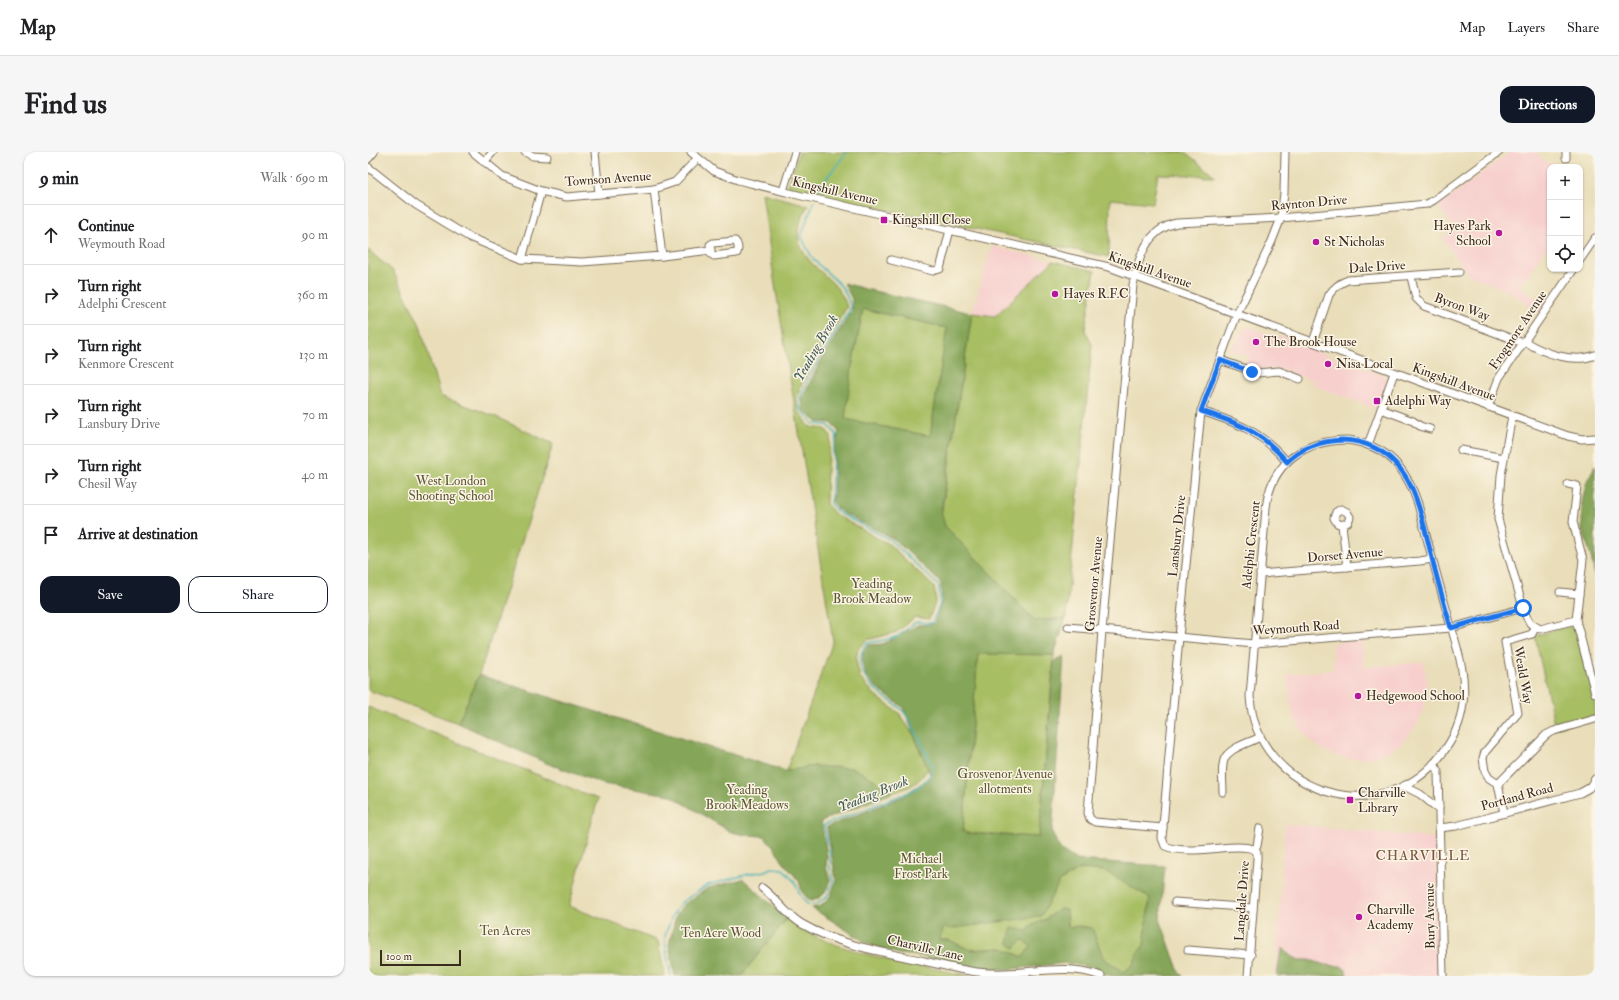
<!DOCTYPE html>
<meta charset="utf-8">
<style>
:root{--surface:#fff;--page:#f6f6f6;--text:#202124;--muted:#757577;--line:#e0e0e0;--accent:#111827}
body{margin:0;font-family:"IM FELL Double Pica",serif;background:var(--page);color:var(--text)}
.controls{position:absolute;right:12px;top:12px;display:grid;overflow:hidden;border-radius:8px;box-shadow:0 1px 3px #0004}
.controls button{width:36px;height:36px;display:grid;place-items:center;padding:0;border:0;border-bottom:1px solid var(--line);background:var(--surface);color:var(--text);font:20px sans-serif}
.scale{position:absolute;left:12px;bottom:10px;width:81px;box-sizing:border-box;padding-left:4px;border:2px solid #3b2a1e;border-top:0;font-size:11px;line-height:14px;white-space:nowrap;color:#3b2a1e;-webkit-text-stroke:3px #fcf5e5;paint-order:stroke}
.stop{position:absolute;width:12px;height:12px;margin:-9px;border:3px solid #1a73e8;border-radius:50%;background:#fff}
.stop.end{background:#1a73e8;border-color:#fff;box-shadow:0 1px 4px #0008}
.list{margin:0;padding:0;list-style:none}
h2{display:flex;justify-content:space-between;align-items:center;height:52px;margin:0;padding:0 16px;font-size:17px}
h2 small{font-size:13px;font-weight:400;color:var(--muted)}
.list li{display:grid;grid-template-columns:26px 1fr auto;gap:12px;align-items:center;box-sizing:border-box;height:60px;padding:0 16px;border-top:1px solid var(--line)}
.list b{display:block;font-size:15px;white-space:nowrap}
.list p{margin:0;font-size:13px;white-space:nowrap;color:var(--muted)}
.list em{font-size:13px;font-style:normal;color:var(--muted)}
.actions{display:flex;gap:8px;padding:12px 16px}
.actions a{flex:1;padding:9px 0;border:1px solid var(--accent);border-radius:12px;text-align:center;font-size:14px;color:var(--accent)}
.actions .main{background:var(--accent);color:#fff}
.icon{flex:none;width:22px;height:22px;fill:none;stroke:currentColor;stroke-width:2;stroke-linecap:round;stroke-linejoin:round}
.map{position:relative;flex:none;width:1227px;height:824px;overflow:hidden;border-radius:12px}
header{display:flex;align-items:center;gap:24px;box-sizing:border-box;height:56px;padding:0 20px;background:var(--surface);border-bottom:1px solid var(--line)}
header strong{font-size:19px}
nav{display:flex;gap:22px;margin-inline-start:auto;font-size:14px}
.intro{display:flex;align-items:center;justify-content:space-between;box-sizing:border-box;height:96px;padding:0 24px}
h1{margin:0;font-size:28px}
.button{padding:10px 18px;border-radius:12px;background:var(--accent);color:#fff;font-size:14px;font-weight:700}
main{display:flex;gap:24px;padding:0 24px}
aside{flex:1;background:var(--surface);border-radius:12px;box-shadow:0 1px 3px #0004}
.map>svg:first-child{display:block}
.built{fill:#f7d0ce}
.green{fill:#a7be63;stroke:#717440}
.forest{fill:#85a559;stroke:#60683c;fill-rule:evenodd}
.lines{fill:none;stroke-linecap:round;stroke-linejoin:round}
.stream{stroke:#40b1b8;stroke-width:1.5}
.minor-casing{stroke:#786954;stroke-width:9}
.minor{stroke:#fff;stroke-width:7}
.route{stroke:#1a73e8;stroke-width:5}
.poi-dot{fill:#b5179e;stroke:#fcf5e5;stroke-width:1.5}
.labels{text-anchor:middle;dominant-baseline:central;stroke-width:3;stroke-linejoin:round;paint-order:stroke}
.street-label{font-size:13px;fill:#3b2a1e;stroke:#fcf5e5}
.poi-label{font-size:13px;fill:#3b2a1e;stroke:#fcf5e5;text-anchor:start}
.park-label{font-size:13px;fill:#5b5633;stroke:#fcf5e5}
.water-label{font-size:14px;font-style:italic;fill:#3d5954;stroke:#fcf5e5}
.neighbourhood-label{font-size:14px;letter-spacing:1px;fill:#77553e;stroke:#fcf5e5}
</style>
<header>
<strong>Map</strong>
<nav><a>Map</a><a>Layers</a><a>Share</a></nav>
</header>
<div class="intro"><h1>Find us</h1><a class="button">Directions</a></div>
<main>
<aside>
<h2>9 min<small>Walk · 690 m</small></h2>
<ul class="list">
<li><svg class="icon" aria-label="ahead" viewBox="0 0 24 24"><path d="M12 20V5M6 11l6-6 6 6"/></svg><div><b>Continue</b><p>Weymouth Road</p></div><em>90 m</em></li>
<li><svg class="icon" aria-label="right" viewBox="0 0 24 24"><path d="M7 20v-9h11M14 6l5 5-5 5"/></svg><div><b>Turn right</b><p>Adelphi Crescent</p></div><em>360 m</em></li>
<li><svg class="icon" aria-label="right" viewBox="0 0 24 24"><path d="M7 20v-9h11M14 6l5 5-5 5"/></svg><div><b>Turn right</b><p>Kenmore Crescent</p></div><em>130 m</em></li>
<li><svg class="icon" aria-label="right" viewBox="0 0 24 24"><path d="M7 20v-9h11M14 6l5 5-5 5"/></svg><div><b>Turn right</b><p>Lansbury Drive</p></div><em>70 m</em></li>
<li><svg class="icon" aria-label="right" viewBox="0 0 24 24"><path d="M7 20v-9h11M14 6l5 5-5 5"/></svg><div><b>Turn right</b><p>Chesil Way</p></div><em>40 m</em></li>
<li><svg class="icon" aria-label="arrive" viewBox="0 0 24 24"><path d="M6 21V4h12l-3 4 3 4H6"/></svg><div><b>Arrive at destination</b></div></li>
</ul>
<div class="actions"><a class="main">Save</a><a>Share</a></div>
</aside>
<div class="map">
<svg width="1227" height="824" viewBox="0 0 1227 824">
<rect width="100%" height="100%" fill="#fcf5e5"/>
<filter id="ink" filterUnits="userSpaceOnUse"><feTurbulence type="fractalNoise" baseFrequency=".025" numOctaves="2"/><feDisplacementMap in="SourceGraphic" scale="8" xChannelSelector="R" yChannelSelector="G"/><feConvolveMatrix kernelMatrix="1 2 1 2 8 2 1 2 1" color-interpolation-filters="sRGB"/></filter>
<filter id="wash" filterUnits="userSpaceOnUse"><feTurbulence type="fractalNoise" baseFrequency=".012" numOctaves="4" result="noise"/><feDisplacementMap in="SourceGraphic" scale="16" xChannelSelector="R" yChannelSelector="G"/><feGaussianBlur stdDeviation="0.9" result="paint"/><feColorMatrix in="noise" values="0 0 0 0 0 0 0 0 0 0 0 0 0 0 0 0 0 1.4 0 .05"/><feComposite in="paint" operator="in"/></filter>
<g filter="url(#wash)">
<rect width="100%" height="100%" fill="#e9deb9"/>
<g class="built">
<path d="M1142,0H1169L1173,6L1186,15H1182V90L1152,135L1177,152L1171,161L1146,142L1101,123L1074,86L1087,77L1070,54Z"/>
<path d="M624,94L685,109L626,164L604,161Z"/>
<path d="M876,176H882L912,185L914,184L920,186V189L1017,224L1019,228L1008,257L945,233V229L910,216L890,218L878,213L880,204L862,198Z"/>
<path d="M994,489L996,515L1056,510L1059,532L1058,548L1050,571L1038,586L1032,592L1017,601L1002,606L981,607L966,603L955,598L945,591L935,580L926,566L923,554L919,522L965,518L966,515L965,491Z"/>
<path d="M917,672L1067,686L1069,719L1071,824H907Z"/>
</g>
<g class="green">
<path d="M431,0H817L847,24L790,22L785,51L742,47L741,105L419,37Z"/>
<path d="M394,41L440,53C437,59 429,75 430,82C432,115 471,124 479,155C468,173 427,232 429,251C430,260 437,268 442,275L457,277L463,284L459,315L458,352L468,363L522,393L566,435L568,448L561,467L547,465L529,480L499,488L490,497L488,508L492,526L508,544L531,561L547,585L554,604L561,614C552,632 542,635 524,641L507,628L446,614L418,619L465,489L406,127Z"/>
<path d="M0,98L25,119L52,173L72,244L126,264L185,292L111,523L90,571L0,538Z"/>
<path d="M685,109L727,119L717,178L724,193L698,466L667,469L577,374L573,365L604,161L627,164Z"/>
<path d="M495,157L579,176L562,284L476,267L484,215Z"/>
<path d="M1200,474L1207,478L1227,548V564L1187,576L1167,484Z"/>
<path d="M610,501L686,503L671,685L595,681Z"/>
<path d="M0,555L230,647L201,754L290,789L297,824H0Z"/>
<path d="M712,717L737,719L782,745L776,793L769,802L766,812L756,820L736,807L723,776L709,774L702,776L700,774L699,758L692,757L678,767L663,774L654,788L663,794L655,806L634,796L603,798L580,788H571L576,774L580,776L672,764L692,729Z"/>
<path d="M419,766C425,770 431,775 437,779C483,804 551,813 603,824H373Z"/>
</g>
<g class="forest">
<path d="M476,131L497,137L604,161L573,359L577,374L667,469L698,466L686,503L610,502L595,679L598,681L671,685L686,510L696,504L684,681L692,697L708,708L797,714L792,767L811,820L815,824H743L716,814L698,811L644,817H615L550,804L531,802L502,793L444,756L453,754L462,745L468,728L459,675L536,644L539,641L563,625L535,555L511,538L498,524L494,510L495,500L500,493L515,492L550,473L566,472L574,449L573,431L526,387L473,360L463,350L466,340V298L471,280L464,271L449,270L435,258L434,246L458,199L484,159V147ZM495,157L579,176L562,284L477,267L484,215ZM712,717L737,719L782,746L776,793L769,802L766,812L756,820L736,807L724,776L709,774L702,776L700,774L699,758L692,757L678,767L663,774L659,779L644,776L640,791L647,796L654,788L663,794L655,805L634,796L603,798L580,788H571L577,774L580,777L673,764L692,729Z"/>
<path d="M1227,314V424L1222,400L1214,377V349L1219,329Z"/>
<path d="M111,523L418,619L446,614L485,616L507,628L524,641L453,669L459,703L458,715L462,728L457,741L449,747L442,749L434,740L431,729L415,710L406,695L396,684L377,683L363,680L302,643L235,632L178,611L90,571Z"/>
<path d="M375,727L419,766L373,824H307L301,793L308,764L315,753L340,736Z"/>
<path d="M915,796L922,803L931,808H942L957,813L973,814L978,818L979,824H909L912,804Z"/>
</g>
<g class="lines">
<g class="stream">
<path d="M448,44L453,33L479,0"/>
<path d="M303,824L298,799L297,784L304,764L314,750L340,733L381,722L397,719L403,716L415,717L427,730L432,743L440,753L449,752L459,745L465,729L462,718V703L456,673L539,641L552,634L562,623L565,614C555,596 548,576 536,560C530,553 520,548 514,543C497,529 483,511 499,491L517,488L530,484L548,470L564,471L572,451L571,434L522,388L471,361L462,352L464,338L465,299L469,283L460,273L446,272L432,257V246L438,231L458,195L483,156C476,130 464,127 447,109C441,102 437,92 433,84L446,49"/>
</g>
</g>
</g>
<g filter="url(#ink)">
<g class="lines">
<defs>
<g id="minor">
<path d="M105,0L134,24L173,39L199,45L286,37L307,30L329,7"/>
<path d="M157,0L165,4L179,5"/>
<path d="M227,0L231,42"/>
<path d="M323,0L346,19L370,28L434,44L741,115L1200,284L1214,287L1227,286"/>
<path d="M1198,6V0"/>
<path d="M0,7L6,0"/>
<path d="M116,10L125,0"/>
<path d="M0,15L48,53L101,85L154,107L214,110L294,104L343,98"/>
<path d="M286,37L294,104"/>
<path d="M415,39L427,0"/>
<path d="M367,89C370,92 371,97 369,101L346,104L343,102L342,93L345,91Z"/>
<path d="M154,107L173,39"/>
<path d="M523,108L565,119L572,117L582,78"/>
<path d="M1212,108L1227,86"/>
<path d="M1043,125L1048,146L1056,154L1155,191"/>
<path d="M1156,189C1175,201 1206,212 1227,203"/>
<path d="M945,190L961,143C966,135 971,131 980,128L1091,120"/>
<path d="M852,208L889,221L911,219L932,227"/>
<path d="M1120,255L1131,226L1206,117"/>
<path d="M1013,257L1045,269L1052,274L1062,277"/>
<path d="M833,259C870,271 893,279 919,310"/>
<path d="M1144,264L1133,323L1130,367L1157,462L1162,471L1172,477L1208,468"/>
<path d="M980,288C1020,294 1038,316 1050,352C1059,388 1069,424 1079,460C1087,490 1099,520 1095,551C1093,571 1085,588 1073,603C1014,681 887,641 882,544L898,356C903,311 936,288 980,288Z"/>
<path d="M1000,293L1026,221"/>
<path d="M1093,298L1136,306"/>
<path d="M1200,332L1209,334L1205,370L1215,408L1208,468L1227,541"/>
<path d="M974,373L980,370L982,365L979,360L973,357L968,360L966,366L969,371L974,373L979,415"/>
<path d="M892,422L1052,409L1064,407"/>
<path d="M1192,440L1211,442"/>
<path d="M700,475L886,492L1083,476L1155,456"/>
<path d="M1066,611L1070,620L1075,824"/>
<path d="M1130,632L1178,583L1186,579L1227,567"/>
<path d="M1036,634L1052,642L1068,655H1071"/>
<path d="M855,640C855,630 853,617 856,608C860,596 881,591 892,585"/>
<path d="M1136,661L1130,632L1121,626L1117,619L1115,606L1117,600L1150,561L1137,490L1164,482L1167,476"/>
<path d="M795,676L727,670L722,667L720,661L734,479L765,133C770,106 779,77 809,71L913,66L1059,52L1066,48L1131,0"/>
<path d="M1071,676L1088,674L1212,641L1221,636L1227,627"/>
<path d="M887,698C869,689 822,705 797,694L794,686L811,485L833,259L869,162L904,89L913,66L916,41L917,0"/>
<path d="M394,736C409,747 418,763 434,772C470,793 516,800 556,809C579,814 602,821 625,821C661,823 697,810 733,824"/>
<path d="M807,750L885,756"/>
<path d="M820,798L883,803"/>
<path d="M880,824L889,707V701L887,698L889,694L892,676"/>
</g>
</defs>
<use href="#minor" class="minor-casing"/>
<use href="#minor" class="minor"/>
</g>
</g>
<g class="lines" filter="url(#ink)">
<path class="route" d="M884,220L852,208L833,259C870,271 893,279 919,310C934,295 954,289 974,288C986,288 997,291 1007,296C1047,316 1053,363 1063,402C1069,427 1076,451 1083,476L1155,456"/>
</g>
<g class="poi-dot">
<rect x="512" y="64" width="8" height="8" rx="2"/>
<circle cx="1131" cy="81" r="4"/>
<circle cx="948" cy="90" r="4"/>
<circle cx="687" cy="142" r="4"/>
<circle cx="888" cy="190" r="4"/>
<circle cx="960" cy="212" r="4"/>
<rect x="1005" y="245" width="8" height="8" rx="2"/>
<circle cx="990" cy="544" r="4"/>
<rect x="978" y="644" width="8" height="8" rx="2"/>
<circle cx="991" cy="765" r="4"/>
</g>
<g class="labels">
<g class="street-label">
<text transform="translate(240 27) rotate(-4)">Townson Avenue</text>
<text transform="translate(467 39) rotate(13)">Kingshill Avenue</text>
<text transform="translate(941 51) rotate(-5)">Raynton Drive</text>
<text transform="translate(1009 115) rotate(-4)">Dale Drive</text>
<text transform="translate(782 118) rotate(19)">Kingshill Avenue</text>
<text transform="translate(1094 155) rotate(20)">Byron Way</text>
<text transform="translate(1150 178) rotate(-56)">Frogmore Avenue</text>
<text transform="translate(1086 230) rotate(20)">Kingshill Avenue</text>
<text transform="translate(809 384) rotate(-84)">Lansbury Drive</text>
<text transform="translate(883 393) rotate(-84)">Adelphi Crescent</text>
<text transform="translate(977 403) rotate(-5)">Dorset Avenue</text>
<text transform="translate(726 432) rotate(-85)">Grosvenor Avenue</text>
<text transform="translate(928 476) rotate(-4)">Weymouth Road</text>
<text transform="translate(1155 523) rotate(80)">Weald Way</text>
<text transform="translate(1149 645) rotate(-15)">Portland Road</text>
<text transform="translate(874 749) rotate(-86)">Langdale Drive</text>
<text transform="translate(1062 764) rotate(-91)">Bury Avenue</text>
<text transform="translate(557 796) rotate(13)">Charville Lane</text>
</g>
<g class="poi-label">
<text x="524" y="68">Kingshill Close</text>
<text x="1123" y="74" text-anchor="end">Hayes Park<tspan x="1123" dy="15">School</tspan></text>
<text x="956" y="90">St Nicholas</text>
<text x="695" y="142">Hayes R.F.C</text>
<text x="896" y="190">The Brook House</text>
<text x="968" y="212">Nisa Local</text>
<text x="1017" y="249">Adelphi Way</text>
<text x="998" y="544">Hedgewood School</text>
<text x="990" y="641">Charville<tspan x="990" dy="15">Library</tspan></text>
<text x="999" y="758">Charville<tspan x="999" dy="15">Academy</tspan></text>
</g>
<g class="park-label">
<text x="83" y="329">West London<tspan x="83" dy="15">Shooting School</tspan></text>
<text x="504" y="432">Yeading<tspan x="504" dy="15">Brook Meadow</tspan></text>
<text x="637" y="622">Grosvenor Avenue<tspan x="637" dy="15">allotments</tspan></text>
<text x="379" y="638">Yeading<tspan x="379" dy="15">Brook Meadows</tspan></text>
<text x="553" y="707">Michael<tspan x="553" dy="15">Frost Park</tspan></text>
<text x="137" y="779">Ten Acres</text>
<text x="353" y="781">Ten Acre Wood</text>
</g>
<g class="water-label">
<text transform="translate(448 196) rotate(-60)">Yeading Brook</text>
<text transform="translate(505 642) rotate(-22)">Yeading Brook</text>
</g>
<g class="neighbourhood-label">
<text x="1055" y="703">CHARVILLE</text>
</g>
</g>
</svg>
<div class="controls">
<button>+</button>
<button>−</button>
<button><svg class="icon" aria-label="locate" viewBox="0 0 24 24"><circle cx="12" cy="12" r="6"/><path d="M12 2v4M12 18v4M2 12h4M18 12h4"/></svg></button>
</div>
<div class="scale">100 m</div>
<div class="stop" style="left:1155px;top:456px"></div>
<div class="stop end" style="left:884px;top:220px"></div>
</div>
</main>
